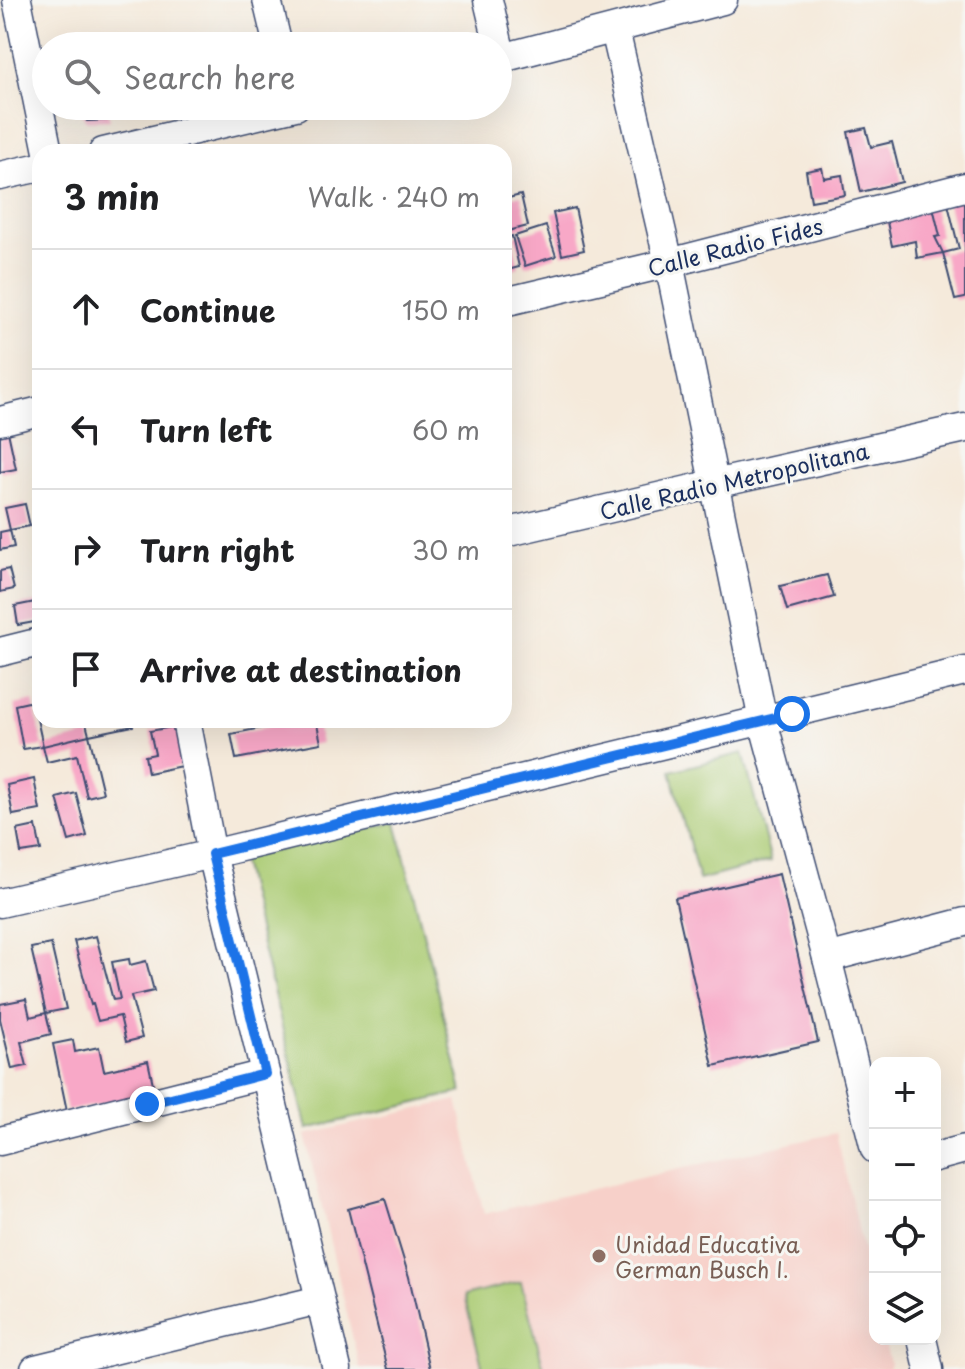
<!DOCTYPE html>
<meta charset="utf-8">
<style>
:root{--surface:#fff;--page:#f6f6f6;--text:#202124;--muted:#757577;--line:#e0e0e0}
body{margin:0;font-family:"Playpen Sans",sans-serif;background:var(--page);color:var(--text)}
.controls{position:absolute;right:24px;bottom:24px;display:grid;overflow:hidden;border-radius:16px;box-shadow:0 8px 32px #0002}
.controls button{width:72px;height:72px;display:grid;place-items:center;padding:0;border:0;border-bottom:2px solid var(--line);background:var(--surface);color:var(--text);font:40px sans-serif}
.stop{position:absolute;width:24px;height:24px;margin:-18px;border:6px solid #1a73e8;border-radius:50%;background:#fff}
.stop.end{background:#1a73e8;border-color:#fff;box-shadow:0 2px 8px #0008}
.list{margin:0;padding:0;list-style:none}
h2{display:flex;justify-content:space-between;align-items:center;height:104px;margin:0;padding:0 32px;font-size:34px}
h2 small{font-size:26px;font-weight:400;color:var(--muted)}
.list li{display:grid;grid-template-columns:52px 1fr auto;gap:24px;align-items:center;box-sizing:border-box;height:120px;padding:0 32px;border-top:2px solid var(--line)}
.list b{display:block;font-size:30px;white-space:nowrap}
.list em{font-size:26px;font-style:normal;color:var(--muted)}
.icon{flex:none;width:44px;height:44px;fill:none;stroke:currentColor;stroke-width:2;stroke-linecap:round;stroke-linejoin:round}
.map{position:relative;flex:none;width:965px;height:1369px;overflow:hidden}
.search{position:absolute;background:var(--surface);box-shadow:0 8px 32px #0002;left:32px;top:32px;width:480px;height:88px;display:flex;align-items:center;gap:20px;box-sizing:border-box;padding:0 28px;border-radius:44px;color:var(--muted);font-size:30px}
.panel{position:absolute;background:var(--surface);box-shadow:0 8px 32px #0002;left:32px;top:144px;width:480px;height:584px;border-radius:24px}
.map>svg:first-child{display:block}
.built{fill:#f7d0c9}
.green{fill:#accc74;stroke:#647e69;stroke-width:2}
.building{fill:#f8a8c7}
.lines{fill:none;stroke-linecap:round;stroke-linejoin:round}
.minor-casing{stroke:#3c4b71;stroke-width:31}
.minor{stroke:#fff;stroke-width:28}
.route{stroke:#1a73e8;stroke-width:10}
.education-dot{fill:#8d6e63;stroke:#f6f6f2;stroke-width:3}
.labels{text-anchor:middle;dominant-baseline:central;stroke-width:6;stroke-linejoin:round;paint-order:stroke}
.street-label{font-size:22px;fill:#1b2f5e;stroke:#f6f6f2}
.education-label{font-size:22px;fill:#785e54;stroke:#f6f6f2;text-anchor:start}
</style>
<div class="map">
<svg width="965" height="1369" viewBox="0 0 965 1369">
<rect width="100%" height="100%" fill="#f6f6f2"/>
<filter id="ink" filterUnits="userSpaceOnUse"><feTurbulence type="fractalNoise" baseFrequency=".0125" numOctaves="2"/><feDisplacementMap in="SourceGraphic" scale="16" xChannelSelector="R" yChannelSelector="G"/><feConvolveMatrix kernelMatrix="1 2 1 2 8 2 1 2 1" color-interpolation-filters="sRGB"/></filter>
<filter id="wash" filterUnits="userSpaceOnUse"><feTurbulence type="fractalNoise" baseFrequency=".006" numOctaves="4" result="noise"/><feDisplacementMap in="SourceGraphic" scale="32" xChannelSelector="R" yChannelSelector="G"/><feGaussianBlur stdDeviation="1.8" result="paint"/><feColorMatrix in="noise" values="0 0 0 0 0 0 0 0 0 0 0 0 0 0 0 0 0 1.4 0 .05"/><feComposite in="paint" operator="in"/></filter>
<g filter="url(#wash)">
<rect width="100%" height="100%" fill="#f5eadb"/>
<path class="built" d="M457,1100L484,1214L836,1133L875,1299V1339H884L890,1363L888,1369H360L305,1135Z"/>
<g class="green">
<path d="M743,753L771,861L699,880L671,771Z"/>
<path d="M396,822L462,1092L307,1129L241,859Z"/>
<path d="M521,1282L544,1369H483L464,1296Z"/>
</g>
<g id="blocks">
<g class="building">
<path d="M79,106H106L110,120L87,121L81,113Z"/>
<path d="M866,128L871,147L892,142L902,182L861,192L848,132Z"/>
<path d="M822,168L824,178L842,175L845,195L811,201L806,171Z"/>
<path d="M521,195L528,226L504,232V199Z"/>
<path d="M965,196V298L955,300L943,253L959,249L947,200Z"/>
<path d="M932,203L940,236L935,237L943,253L917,258L915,241L892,246L885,212Z"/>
<path d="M575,208L584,250L562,255L553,213Z"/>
<path d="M546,226L556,256L525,266L515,236Z"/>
<path d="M512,236L519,267L504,271V238Z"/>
<path d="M7,427L16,469L0,472V428Z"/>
<path d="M25,504L30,526L10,530L5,508Z"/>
<path d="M10,530L14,547L0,550V532Z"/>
<path d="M9,569L14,589L0,592V571Z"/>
<path d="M827,575L834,597L787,610L780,586Z"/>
<path d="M40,601V621L18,625L15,606Z"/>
<path d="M33,701L43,746L23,749L15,705Z"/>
<path d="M85,720H132L133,726L89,735Z"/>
<path d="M302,720H316L321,743L236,759L231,734Z"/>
<path d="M183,725L191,764L148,773L145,756L155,754L150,731Z"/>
<path d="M89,735L103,793L87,797L77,755L47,762L43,746Z"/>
<path d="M34,779L40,810L13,815L7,785Z"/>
<path d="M76,793L87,836L69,841L57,798Z"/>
<path d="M36,826L41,850L21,853L17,830Z"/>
<path d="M779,874L818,1042L713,1066L675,898Z"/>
<path d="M96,936L113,1000L120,999L112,962L129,959L130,965L146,961L154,991L131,996L142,1038L126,1042L120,1016L98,1021L93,1004L91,1005L74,941Z"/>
<path d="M51,944L66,1009L46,1013L31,948Z"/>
<path d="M26,999L30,1017L46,1013L51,1034L21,1042L27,1066L12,1069L0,1019V1004Z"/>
<path d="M73,1040L75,1052L99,1047L104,1071L148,1061L155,1093L67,1111L53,1044Z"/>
<path d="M385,1199L409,1277L430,1369H388L348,1209Z"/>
</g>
</g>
</g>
<g filter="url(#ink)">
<use href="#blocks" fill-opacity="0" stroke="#3c4b71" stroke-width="2"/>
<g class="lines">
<defs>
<g id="minor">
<path d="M17,0L48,152"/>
<path d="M267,0L278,46"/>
<path d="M488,0L502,59"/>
<path d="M615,30L669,263L763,721L827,958L875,1149"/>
<path d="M498,59L723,0"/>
<path d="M103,152L296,106"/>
<path d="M0,176L40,167"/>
<path d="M504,302L669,263L965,187"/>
<path d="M0,421L40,411"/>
<path d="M504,533L714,484L965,428"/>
<path d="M0,652L40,642"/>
<path d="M186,720L212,854L337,1369"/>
<path d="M0,903L212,854L965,671"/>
<path d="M827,958L965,922"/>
<path d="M0,1141L265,1074"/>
<path d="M935,1157L965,1149"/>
<path d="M922,1339L929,1369"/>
<path d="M35,1369L319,1300"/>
</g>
</defs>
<use href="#minor" class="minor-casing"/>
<use href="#minor" class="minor"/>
</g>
</g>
<g class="lines" filter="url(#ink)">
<path class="route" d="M147,1104L265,1074L212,854L792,714"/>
</g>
<circle class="education-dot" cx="599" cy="1256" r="8"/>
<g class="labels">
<g class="street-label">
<text transform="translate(735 246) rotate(-14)">Calle Radio Fides</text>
<text transform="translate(734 480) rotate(-13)">Calle Radio Metropolitana</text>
</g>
<g class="education-label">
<text x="615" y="1243">Unidad Educativa<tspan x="615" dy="25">German Busch I.</tspan></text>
</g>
</g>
</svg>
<div class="controls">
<button>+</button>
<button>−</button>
<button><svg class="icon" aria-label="locate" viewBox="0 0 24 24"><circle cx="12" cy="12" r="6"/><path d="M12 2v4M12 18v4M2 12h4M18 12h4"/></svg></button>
<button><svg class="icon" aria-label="layers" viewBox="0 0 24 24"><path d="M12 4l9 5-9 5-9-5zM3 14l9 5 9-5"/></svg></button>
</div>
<div class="stop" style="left:792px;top:714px"></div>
<div class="stop end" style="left:147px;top:1104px"></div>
<div class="search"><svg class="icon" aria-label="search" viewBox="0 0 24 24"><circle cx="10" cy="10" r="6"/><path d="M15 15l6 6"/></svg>Search here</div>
<section class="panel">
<h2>3 min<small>Walk · 240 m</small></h2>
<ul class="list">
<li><svg class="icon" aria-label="ahead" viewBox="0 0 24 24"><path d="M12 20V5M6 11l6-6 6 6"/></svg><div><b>Continue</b></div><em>150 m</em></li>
<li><svg class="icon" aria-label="left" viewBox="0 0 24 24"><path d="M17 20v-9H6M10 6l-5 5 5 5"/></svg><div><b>Turn left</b></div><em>60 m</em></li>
<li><svg class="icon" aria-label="right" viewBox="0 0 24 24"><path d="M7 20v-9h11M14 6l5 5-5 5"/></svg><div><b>Turn right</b></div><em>30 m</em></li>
<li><svg class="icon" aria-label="arrive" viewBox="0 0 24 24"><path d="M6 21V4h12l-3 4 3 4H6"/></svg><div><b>Arrive at destination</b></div></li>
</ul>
</section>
</div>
